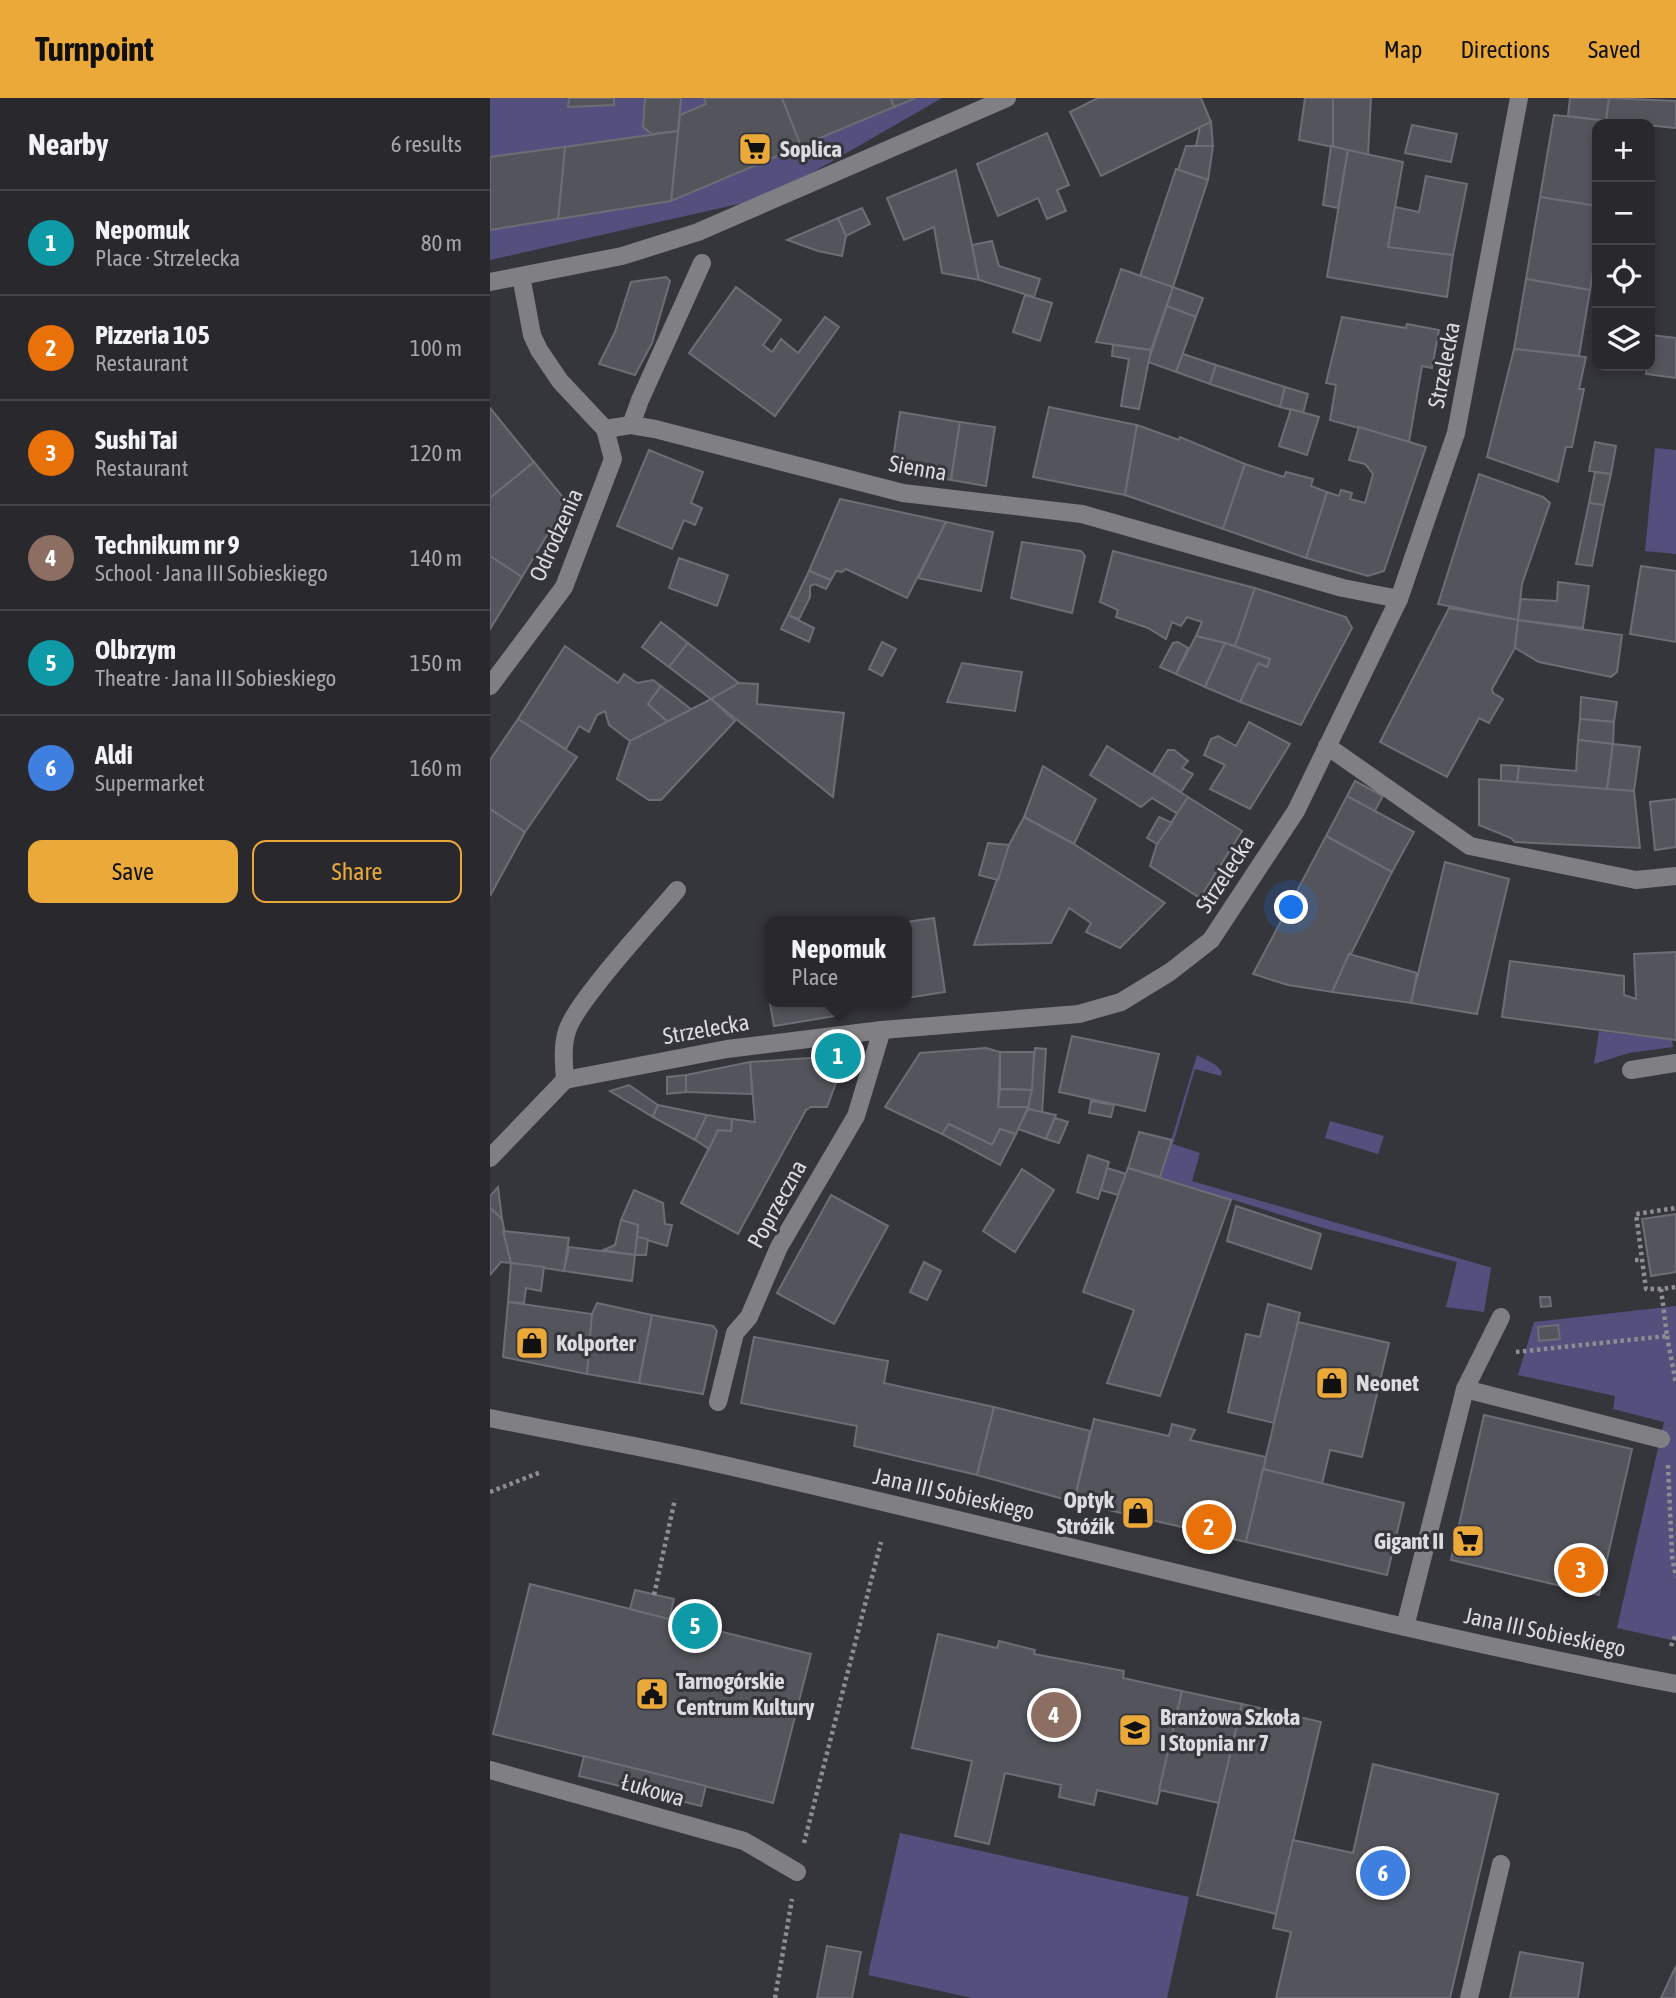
<!DOCTYPE html>
<meta charset="utf-8">
<style>
:root{--surface:#28282d;--page:#303035;--text:#f1f3f6;--muted:#a5a6aa;--line:#444449;--accent:#eba93a}
body{margin:0;font-family:"Asap Condensed",sans-serif;background:var(--page);color:var(--text)}
.controls{position:absolute;right:21px;top:21px;display:grid;overflow:hidden;border-radius:14px;box-shadow:0 4px 10px #0003}
.controls button{width:63px;height:63px;display:grid;place-items:center;padding:0;border:0;border-bottom:2px solid var(--line);background:var(--surface);color:var(--text);font:35px sans-serif}
.you{position:absolute;left:802px;top:810px;width:24px;height:24px;margin:-18px;border:5px solid #fff;border-radius:50%;background:#1a73e8;box-shadow:0 0 0 10px #1a73e833}
.badge{display:grid;place-items:center;width:46px;height:46px;border-radius:50%;background:var(--accent);color:#fff;font-size:23px;font-weight:700}
.pin{position:absolute;translate:-50% -50%;border:4px solid #fff;box-shadow:0 2px 7px #0006}
.popup{position:absolute;left:275px;top:818px;width:147px;height:91px;box-sizing:border-box;display:grid;place-content:center;border-radius:14px;background:var(--surface);filter:drop-shadow(0 2px 5px #0005);font-size:23px;white-space:nowrap;color:var(--muted)}
.popup b{font-size:26px;color:var(--text)}
.popup::after{content:'';position:absolute;left:50%;top:100%;margin-left:-14px;border:14px solid transparent;border-top-color:var(--surface)}
.list{margin:0;padding:0;list-style:none}
h2{display:flex;justify-content:space-between;align-items:center;height:91px;margin:0;padding:0 28px;font-size:30px}
h2 small{font-size:23px;font-weight:400;color:var(--muted)}
.list li{display:grid;grid-template-columns:46px 1fr auto;gap:21px;align-items:center;box-sizing:border-box;height:105px;padding:0 28px;border-top:2px solid var(--line)}
.list b{display:block;font-size:26px;white-space:nowrap}
.list p{margin:0;font-size:23px;white-space:nowrap;color:var(--muted)}
.list em{font-size:23px;font-style:normal;color:var(--muted)}
.actions{display:flex;gap:14px;padding:21px 28px}
.actions a{flex:1;padding:16px 0;border:2px solid var(--accent);border-radius:14px;text-align:center;font-size:24px;color:var(--accent)}
.actions .main{background:var(--accent);color:#111}
.icon{flex:none;width:38px;height:38px;fill:none;stroke:currentColor;stroke-width:2;stroke-linecap:round;stroke-linejoin:round}
.map{position:relative;flex:none;width:1186px;height:1900px;overflow:hidden}
header{display:flex;align-items:center;gap:42px;box-sizing:border-box;height:98px;padding:0 35px;background:var(--accent);color:#111}
header strong{font-size:33px}
nav{display:flex;gap:38px;margin-inline-start:auto;font-size:24px}
main{display:flex}
aside{flex:1;background:var(--surface)}
.map>svg:first-child{display:block}
.green{fill:#53507e}
.building{fill:#54545c;stroke:#6d6d75;stroke-width:2}
.lines{fill:none;stroke-linecap:round;stroke-linejoin:round}
.path{stroke:#8d8d92;stroke-width:4.5;stroke-dasharray:3.5 3.5;stroke-linecap:butt}
.minor{stroke:#808084;stroke-width:18}
.labels{text-anchor:middle;dominant-baseline:central;stroke-width:6;stroke-linejoin:round;paint-order:stroke}
.poi-label{font-size:23px;font-weight:bold;fill:#dcdce0;stroke:#35353c;text-anchor:start}
.street-label{font-size:23px;fill:#dcdce0;stroke:#35353c}
</style>
<header>
<strong>Turnpoint</strong>
<nav><a>Map</a><a>Directions</a><a>Saved</a></nav>
</header>
<main>
<aside>
<h2>Nearby<small>6 results</small></h2>
<ul class="list">
<li><span class="badge" style="background:#0f9aa8">1</span><div><b>Nepomuk</b><p>Place · Strzelecka</p></div><em>80 m</em></li>
<li><span class="badge" style="background:#e8710a">2</span><div><b>Pizzeria 105</b><p>Restaurant</p></div><em>100 m</em></li>
<li><span class="badge" style="background:#e8710a">3</span><div><b>Sushi Tai</b><p>Restaurant</p></div><em>120 m</em></li>
<li><span class="badge" style="background:#8d6e63">4</span><div><b>Technikum nr 9</b><p>School · Jana III Sobieskiego</p></div><em>140 m</em></li>
<li><span class="badge" style="background:#0f9aa8">5</span><div><b>Olbrzym</b><p>Theatre · Jana III Sobieskiego</p></div><em>150 m</em></li>
<li><span class="badge" style="background:#3f7fe0">6</span><div><b>Aldi</b><p>Supermarket</p></div><em>160 m</em></li>
</ul>
<div class="actions"><a class="main">Save</a><a>Share</a></div>
</aside>
<div class="map">
<svg width="1186" height="1900" viewBox="0 0 1186 1900">
<rect width="100%" height="100%" fill="#35353c"/>
<g class="green">
<path d="M0,0H452L280,99L0,162Z"/>
<path d="M1165,350L1186,352V456L1155,453Z"/>
<path d="M1109,933L1182,942L1183,949L1139,955L1104,966Z"/>
<path d="M707,957L726,967L732,974L731,978L705,971L683,1046L710,1055L702,1083L999,1169L1001,1170L994,1214L956,1209L967,1164L833,1130L670,1079Z"/>
<path d="M840,1023L894,1038L888,1056L835,1040Z"/>
<path d="M1186,1208V1543L1127,1530L1174,1324L1123,1311L1125,1298L1028,1277L1044,1224Z"/>
<path d="M410,1735L699,1799L677,1900H482L378,1877Z"/>
</g>
<g class="building">
<path d="M79,0H124V7L78,9Z"/>
<path d="M155,0H191L188,33L162,36L153,29Z"/>
<path d="M214,0H292L311,48L181,103L190,17L216,6Z"/>
<path d="M292,0H401L404,9L311,48Z"/>
<path d="M401,0H426L404,9Z"/>
<path d="M608,0H711L721,24L611,78L580,14Z"/>
<path d="M815,0H843V49L809,42Z"/>
<path d="M843,0H881L878,57L843,49Z"/>
<path d="M1080,0H1119L1116,23L1078,18Z"/>
<path d="M1119,0L1186,3V30L1116,23Z"/>
<path d="M1064,17L1128,24L1107,26V108L1050,99Z"/>
<path d="M721,24L723,48H706L710,29Z"/>
<path d="M922,27L967,36L961,64L915,55Z"/>
<path d="M188,33L181,103L68,121L75,49Z"/>
<path d="M557,35L579,87L567,92L576,113L557,121L548,100L508,118L487,66Z"/>
<path d="M696,48H723L718,82L688,72Z"/>
<path d="M841,48L858,52L848,110L833,107Z"/>
<path d="M75,49L68,121L0,132V59Z"/>
<path d="M858,52L913,64L898,149L963,157L957,199L837,179Z"/>
<path d="M686,71L718,82L683,189L650,178Z"/>
<path d="M466,72L482,147L489,182L452,175L444,129L414,142L397,100Z"/>
<path d="M936,78L977,86L963,157L898,149L905,109L929,114Z"/>
<path d="M1050,99L1107,108V149L1100,192L1036,181Z"/>
<path d="M372,110L380,126L356,138L348,120Z"/>
<path d="M348,120L356,138L352,158L328,153L297,142Z"/>
<path d="M502,143L509,168L550,181L544,199L489,182L482,147Z"/>
<path d="M631,171L683,189L661,252L606,244Z"/>
<path d="M176,179L180,183L162,245L145,277L109,266L125,234L141,184Z"/>
<path d="M1036,181L1100,192L1089,258L1024,251Z"/>
<path d="M246,189L291,222L273,247L282,254L291,241L308,255L335,219L349,229L285,318L199,255Z"/>
<path d="M683,189L713,200L706,219L677,208Z"/>
<path d="M535,197L562,205L550,243L523,234Z"/>
<path d="M677,208L706,219L686,274L658,264Z"/>
<path d="M852,219L916,230L917,226L949,232L942,270L932,268L919,344L840,322L846,287L836,285Z"/>
<path d="M1161,237L1186,240V280L1156,276L1157,268H1160Z"/>
<path d="M623,247L661,252L649,311L631,308L639,261L622,258Z"/>
<path d="M1024,251L1096,259L1089,291H1094L1082,349H1076L1068,384L997,359Z"/>
<path d="M693,256L726,267L720,286L686,274Z"/>
<path d="M726,267L795,289L790,309L720,286Z"/>
<path d="M795,289L818,296L813,315L790,309Z"/>
<path d="M559,309L647,327L635,397L543,379Z"/>
<path d="M0,310L44,364L0,400Z"/>
<path d="M801,311L829,319L817,357L789,348Z"/>
<path d="M410,314L470,324L461,382L401,374Z"/>
<path d="M470,324L505,329L496,388L461,382Z"/>
<path d="M647,327L689,342L690,339L755,366L733,431L635,397Z"/>
<path d="M869,329L936,349L894,473L878,478L816,460L837,394L849,398L851,392L862,395L860,401L875,405L883,376L875,366L859,362Z"/>
<path d="M1105,344L1126,348L1121,376L1099,373Z"/>
<path d="M159,352L213,374L201,405L212,410L205,427L194,422L182,451L127,428Z"/>
<path d="M44,364L77,404L32,479L0,458V400Z"/>
<path d="M755,366L794,379L796,374L823,381L821,388L837,394L816,460L733,431Z"/>
<path d="M1105,374L1121,376L1114,407L1099,405Z"/>
<path d="M989,376L1053,399L1060,405L1032,486L1028,522L948,506Z"/>
<path d="M350,401L456,424L417,500L356,471L352,474L346,473L341,482L319,473Z"/>
<path d="M1099,405L1114,407L1102,468L1086,466Z"/>
<path d="M456,424L503,434L491,493L428,480Z"/>
<path d="M532,444L591,453L595,458L582,515L521,500Z"/>
<path d="M623,453L765,490L745,548L706,538L712,524L697,519L691,528L682,524L676,541L658,530L626,519L628,512L610,504Z"/>
<path d="M0,458L32,479L0,531Z"/>
<path d="M189,460L238,477L227,508L179,490Z"/>
<path d="M1151,468L1186,473V544L1140,536Z"/>
<path d="M319,473L341,482L336,491L325,486L320,488V499L309,521L298,517Z"/>
<path d="M1068,484L1099,488L1093,530L1028,522L1031,501L1067,503Z"/>
<path d="M765,490L856,519L862,530L811,627L750,604L768,565L777,569L780,561L745,548Z"/>
<path d="M959,510L1028,522L1025,550L1002,591L1003,595L1013,601L999,625L989,620L957,679L890,644Z"/>
<path d="M298,517L324,530L319,544L291,531Z"/>
<path d="M1028,522L1132,537L1127,574L1121,579L1049,564L1025,550Z"/>
<path d="M171,524L198,545L179,569L152,549Z"/>
<path d="M706,538L735,545L715,589L686,576Z"/>
<path d="M392,544L406,551L392,578L379,571Z"/>
<path d="M688,544L698,550L686,576L670,569L683,545Z"/>
<path d="M198,545L249,585L221,601L179,569Z"/>
<path d="M735,545L780,561L777,569L768,565L750,604L715,589Z"/>
<path d="M75,548L128,585L134,576L147,585L163,582L171,588L158,606L178,624L140,643L119,627L115,613L107,617L99,634L89,628L76,651L28,621Z"/>
<path d="M472,565L532,574L525,613L457,604Z"/>
<path d="M249,585L268,586L267,606L354,615L343,699L221,601Z"/>
<path d="M171,588L201,611L178,624L158,606Z"/>
<path d="M1091,599L1127,604L1124,624L1090,621Z"/>
<path d="M221,601L245,623L171,702H159L127,681L140,643Z"/>
<path d="M28,621L87,659L35,734L0,711V662Z"/>
<path d="M1090,621L1124,624L1123,646L1088,642Z"/>
<path d="M759,624L800,646L760,711L720,691L735,667L714,657L721,641L728,638L746,648Z"/>
<path d="M1088,642L1123,646L1117,692L1027,684L1029,668L1086,673Z"/>
<path d="M1123,646L1150,649L1144,693L1117,692Z"/>
<path d="M617,648L698,699L688,716L662,700L651,709L600,677Z"/>
<path d="M678,652H684L698,663L692,670L703,676L691,694L663,676Z"/>
<path d="M1011,667L1029,668L1027,684L1011,683Z"/>
<path d="M553,668L606,701L584,746L534,719Z"/>
<path d="M989,681L1144,693L1150,750L1025,744L1021,740L989,727Z"/>
<path d="M865,683L893,698L884,714L857,698Z"/>
<path d="M857,698L924,734L902,774L836,738Z"/>
<path d="M698,699L752,733L710,800L660,768L667,746Z"/>
<path d="M1186,701V749L1165,752L1160,704Z"/>
<path d="M0,711L35,734L0,798Z"/>
<path d="M534,719L584,746L675,805L630,850L596,834L601,825L579,810L561,845L484,847L519,747Z"/>
<path d="M669,719L682,725L667,746L657,740Z"/>
<path d="M836,738L902,774L842,894L798,887L763,876Z"/>
<path d="M498,745L519,747L508,782L489,777Z"/>
<path d="M955,764L1019,781L987,916L921,905Z"/>
<path d="M444,820L455,894L416,900V824Z"/>
<path d="M1186,854V942L1012,919L1020,863L1134,878V897L1146,901L1144,856Z"/>
<path d="M859,856L927,875L921,905L842,894Z"/>
<path d="M280,888V904H349L351,917L284,928L277,889Z"/>
<path d="M582,938L669,956L655,1013L569,994Z"/>
<path d="M496,950L510,954L508,1009H538L526,1036L510,1031L502,1047L459,1026L452,1036L395,1009L430,955Z"/>
<path d="M545,950L556,951L552,1015L538,1011Z"/>
<path d="M510,954H544L542,992L510,991Z"/>
<path d="M348,958L350,974L337,1009H321L316,1012L248,1136L191,1105L228,1032L241,1033L242,1021L265,1024L260,964Z"/>
<path d="M260,964L262,996L196,994V977Z"/>
<path d="M196,977V994L177,996V979Z"/>
<path d="M139,987L168,1007L163,1019L120,993Z"/>
<path d="M510,991L542,992L538,1009H508Z"/>
<path d="M601,1003L624,1007L621,1019L599,1015Z"/>
<path d="M168,1007L217,1017L205,1042L163,1019Z"/>
<path d="M538,1011L566,1017L556,1041L528,1031Z"/>
<path d="M217,1017L242,1021L241,1033L228,1032L219,1051L205,1042Z"/>
<path d="M565,1020L578,1024L569,1045L556,1041Z"/>
<path d="M459,1026L502,1047L510,1031L526,1036L510,1067L452,1036Z"/>
<path d="M649,1034L682,1042L670,1079L638,1070Z"/>
<path d="M598,1057L619,1064L608,1101L587,1094Z"/>
<path d="M617,1070L636,1076L628,1097L611,1092Z"/>
<path d="M638,1070L741,1102L670,1298L617,1285L644,1212L593,1194Z"/>
<path d="M532,1071L564,1092L525,1154L493,1133Z"/>
<path d="M8,1089L12,1121L0,1110V1098Z"/>
<path d="M144,1092L173,1105L175,1126L182,1127L177,1148L147,1139L148,1127L131,1122Z"/>
<path d="M341,1097L398,1128L344,1226L287,1195Z"/>
<path d="M746,1108L831,1136L821,1171L737,1143Z"/>
<path d="M0,1110L12,1121L21,1165L11,1164L0,1177Z"/>
<path d="M1186,1116V1174L1161,1178L1152,1121Z"/>
<path d="M131,1122L148,1127L145,1157L113,1152L125,1147Z"/>
<path d="M13,1133L79,1140L74,1173L21,1165Z"/>
<path d="M147,1139L158,1141L156,1157H145Z"/>
<path d="M79,1149L145,1157L142,1183L74,1173Z"/>
<path d="M434,1164L451,1173L437,1202L420,1194Z"/>
<path d="M21,1165L54,1169L51,1193L36,1190L34,1205L18,1204Z"/>
<path d="M1050,1199H1060L1061,1208L1051,1209Z"/>
<path d="M18,1204L102,1216L97,1276L13,1259Z"/>
<path d="M107,1205L162,1217L149,1285L97,1276L102,1216Z"/>
<path d="M778,1206L810,1215L784,1325L738,1314L756,1236L770,1239Z"/>
<path d="M162,1217L223,1228L227,1233L213,1296L149,1285Z"/>
<path d="M808,1224L899,1245L872,1359L840,1352L832,1386L773,1371Z"/>
<path d="M1068,1227L1070,1241L1049,1243L1048,1229Z"/>
<path d="M264,1239L398,1263L394,1285L504,1309L487,1377L364,1348L367,1328L251,1305Z"/>
<path d="M504,1309L600,1333L584,1404L487,1377Z"/>
<path d="M994,1317L1142,1351L1109,1497L961,1462Z"/>
<path d="M604,1321L679,1338L682,1326L705,1332L700,1342L776,1359L756,1444L584,1404Z"/>
<path d="M773,1371L914,1405L897,1477L756,1444Z"/>
<path d="M40,1486L321,1556L283,1705L3,1636Z"/>
<path d="M145,1492L184,1501L179,1521L140,1511Z"/>
<path d="M448,1536L507,1550L509,1543L545,1552L544,1556L634,1573L633,1580L692,1593L667,1706L607,1692L604,1707L569,1699L571,1687L515,1675L499,1746L465,1738L482,1663L422,1650Z"/>
<path d="M692,1593L752,1606L729,1705L669,1692Z"/>
<path d="M752,1606L831,1624L786,1816L707,1797Z"/>
<path d="M94,1658L216,1688L211,1708L89,1678Z"/>
<path d="M883,1666L1008,1696L960,1900H786L801,1834L783,1830L803,1742L863,1755Z"/>
<path d="M337,1848L371,1854L362,1900H327Z"/>
<path d="M1030,1854L1093,1865L1088,1900H1020Z"/>
<path d="M1186,1868V1900H1171Z"/>
</g>
<g class="lines">
<g class="path">
<path d="M1145,1162H1152"/>
<path d="M1171,1191H1156L1146,1116L1186,1110"/>
<path d="M1177,1238L1186,1286"/>
<path d="M1026,1254L1177,1238L1171,1191L1186,1189"/>
<path d="M1178,1367L1182,1458L1186,1479"/>
<path d="M0,1394L51,1374"/>
<path d="M164,1497L185,1401"/>
<path d="M1181,1548L1186,1536"/>
<path d="M314,1745L391,1444"/>
<path d="M285,1900L302,1801"/>
</g>
<g class="minor">
<path d="M0,184L132,158L208,134L517,0"/>
<path d="M141,327L150,302L212,165"/>
<path d="M115,331L141,327L165,331L413,395L592,416L853,490L909,501"/>
<path d="M0,588L74,489L123,361L115,331L70,283L49,252L42,237L31,178"/>
<path d="M837,648L980,748L1146,782L1186,778"/>
<path d="M1141,972L1186,965"/>
<path d="M75,982C74,966 72,949 77,933C86,903 163,821 187,792"/>
<path d="M0,1060L75,982L237,951L392,932L589,916L631,904L680,874L721,842L806,713L909,501L966,335L1029,0"/>
<path d="M975,1291L1171,1341"/>
<path d="M228,1304L245,1235L259,1219L289,1149L366,1018L392,932"/>
<path d="M0,1320C72,1335 144,1347 216,1363C540,1435 860,1524 1186,1586"/>
<path d="M915,1529L975,1291L1011,1219"/>
<path d="M0,1672L254,1743L307,1774"/>
<path d="M979,1900L1011,1766"/>
</g>
</g>
<defs>
<symbol id="supermarket-square" viewBox="-11 -11 22 22"><rect x="-9" y="-9" width="18" height="18" rx="4" fill="#eba93a" stroke="#35353c"/><path d="M-6-5.5h2.5l.6 2H6L4.5 2H-2.5L-4.4-4H-6ZM-1.5 3.2a1.3 1.3 0 1 0 .1 0ZM3 3.2a1.3 1.3 0 1 0 .1 0Z" fill="#111"/></symbol>
<symbol id="shop-square" viewBox="-11 -11 22 22"><rect x="-9" y="-9" width="18" height="18" rx="4" fill="#eba93a" stroke="#35353c"/><path d="M-5-2.5h2.3a2.7 3.5 0 0 1 5.4 0H5L5.5 6h-11ZM-1.5-2.5h3a1.5 2.3 0 0 0-3 0Z" fill="#111"/></symbol>
<symbol id="civic-square" viewBox="-11 -11 22 22"><rect x="-9" y="-9" width="18" height="18" rx="4" fill="#eba93a" stroke="#35353c"/><path d="M-.6-6.5H3V-4.5H.6V-3L4-1V1h2V6H-6V1h2V-1L-.6-3ZM-1.2 2.5V6h2.4V2.5Z" fill="#111"/></symbol>
<symbol id="school-square" viewBox="-11 -11 22 22"><rect x="-9" y="-9" width="18" height="18" rx="4" fill="#eba93a" stroke="#35353c"/><path d="M0-5L7-2L0 1L-7-2ZM-4 1L0 2.5L4 1V4Q0 6-4 4Z" fill="#111"/></symbol>
</defs>
<g fill-rule="evenodd">
<use href="#supermarket-square" x="246" y="32" width="38" height="38"/>
<use href="#shop-square" x="23" y="1226" width="38" height="38"/>
<use href="#shop-square" x="823" y="1266" width="38" height="38"/>
<use href="#shop-square" x="629" y="1396" width="38" height="38"/>
<use href="#supermarket-square" x="959" y="1424" width="38" height="38"/>
<use href="#civic-square" x="143" y="1577" width="38" height="38"/>
<use href="#school-square" x="626" y="1613" width="38" height="38"/>
</g>
<g class="labels">
<g class="poi-label">
<text x="290" y="51">Soplica</text>
<text x="66" y="1245">Kolporter</text>
<text x="866" y="1285">Neonet</text>
<text x="624" y="1402" text-anchor="end">Optyk<tspan x="624" dy="26">Stróźik</tspan></text>
<text x="954" y="1443" text-anchor="end">Gigant II</text>
<text x="186" y="1583">Tarnogórskie<tspan x="186" dy="26">Centrum Kultury</tspan></text>
<text x="670" y="1619">Branżowa Szkoła<tspan x="670" dy="26">I Stopnia nr 7</tspan></text>
</g>
<g class="street-label">
<text transform="translate(954 267) rotate(-79)">Strzelecka</text>
<text transform="translate(428 370) rotate(10)">Sienna</text>
<text transform="translate(66 437) rotate(-66)">Odrodzenia</text>
<text transform="translate(735 776) rotate(-57)">Strzelecka</text>
<text transform="translate(216 931) rotate(-10)">Strzelecka</text>
<text transform="translate(287 1106) rotate(-61)">Poprzeczna</text>
<text transform="translate(464 1396) rotate(13)">Jana III Sobieskiego</text>
<text transform="translate(1055 1534) rotate(12)">Jana III Sobieskiego</text>
<text transform="translate(163 1692) rotate(16)">Łukowa</text>
</g>
</g>
</svg>
<div class="controls">
<button>+</button>
<button>−</button>
<button><svg class="icon" aria-label="locate" viewBox="0 0 24 24"><circle cx="12" cy="12" r="6"/><path d="M12 2v4M12 18v4M2 12h4M18 12h4"/></svg></button>
<button><svg class="icon" aria-label="layers" viewBox="0 0 24 24"><path d="M12 4l9 5-9 5-9-5zM3 14l9 5 9-5"/></svg></button>
</div>
<div class="you"></div>
<div class="pin badge" style="left:348px;top:958px;background:#0f9aa8">1</div>
<div class="popup"><b>Nepomuk</b>Place</div>
<div class="pin badge" style="left:719px;top:1429px;background:#e8710a">2</div>
<div class="pin badge" style="left:1091px;top:1472px;background:#e8710a">3</div>
<div class="pin badge" style="left:564px;top:1617px;background:#8d6e63">4</div>
<div class="pin badge" style="left:205px;top:1528px;background:#0f9aa8">5</div>
<div class="pin badge" style="left:893px;top:1775px;background:#3f7fe0">6</div>
</div>
</main>
